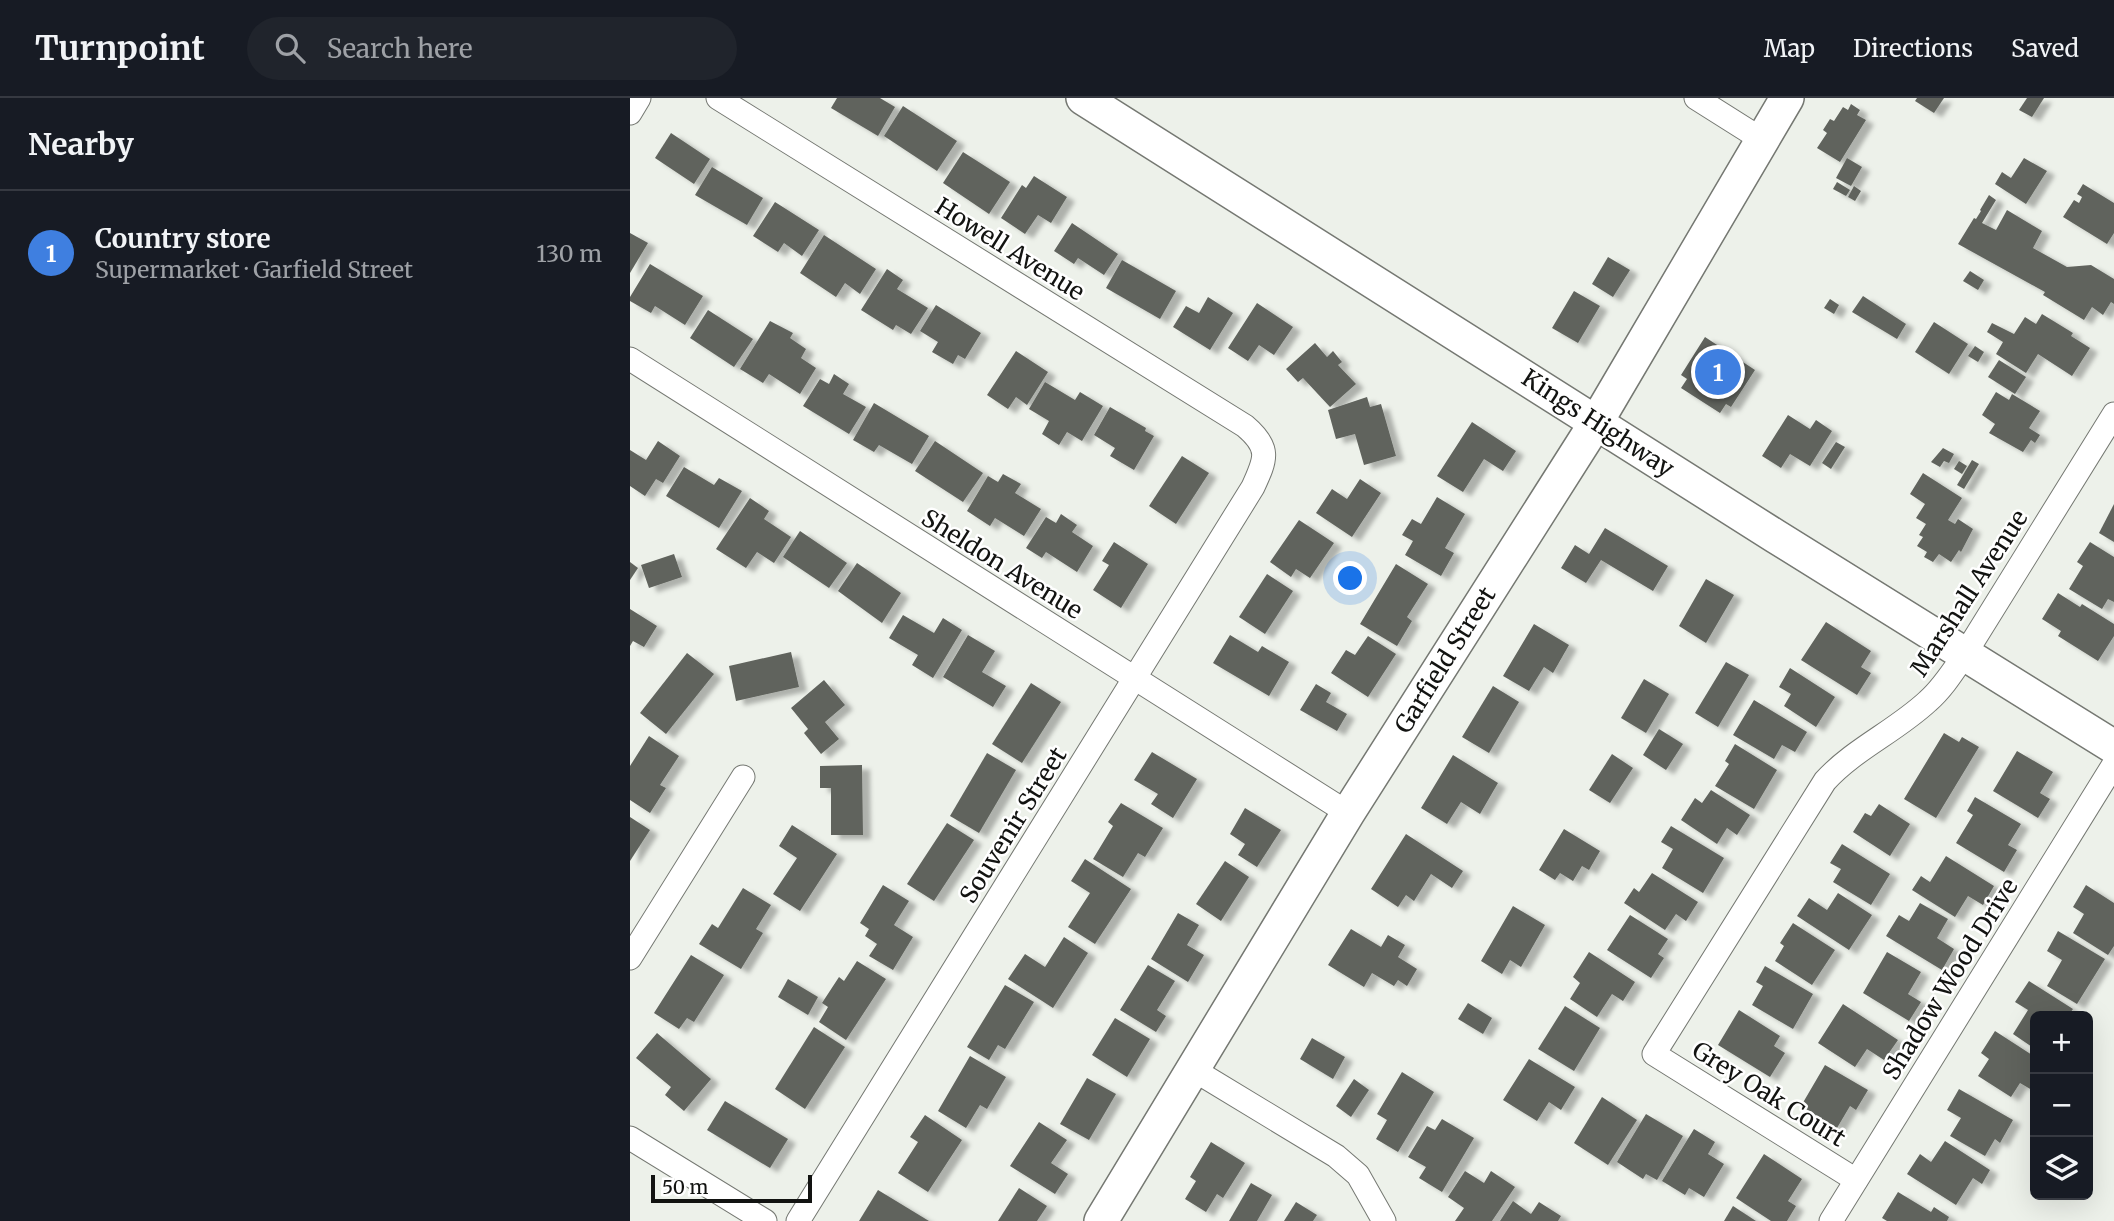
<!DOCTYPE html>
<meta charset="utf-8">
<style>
:root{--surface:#171b24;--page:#20242c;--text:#f1f3f6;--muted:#9ea1a6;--line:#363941;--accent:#7c3aed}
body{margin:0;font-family:Merriweather,serif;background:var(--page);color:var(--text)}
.controls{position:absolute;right:21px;bottom:21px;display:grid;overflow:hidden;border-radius:10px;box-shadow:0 7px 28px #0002}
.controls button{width:63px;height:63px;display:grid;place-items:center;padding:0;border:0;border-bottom:2px solid var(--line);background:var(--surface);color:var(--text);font:35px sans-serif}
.scale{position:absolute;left:21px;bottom:18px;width:161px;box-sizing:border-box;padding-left:7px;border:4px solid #121311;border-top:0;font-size:19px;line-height:24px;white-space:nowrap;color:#121311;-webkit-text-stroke:5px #fff;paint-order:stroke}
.you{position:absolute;left:721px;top:481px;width:24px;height:24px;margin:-18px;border:5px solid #fff;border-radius:50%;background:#1a73e8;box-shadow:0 0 0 10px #1a73e833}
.badge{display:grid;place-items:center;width:46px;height:46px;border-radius:50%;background:var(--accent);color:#fff;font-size:23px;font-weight:700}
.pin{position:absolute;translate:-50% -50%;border:4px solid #fff;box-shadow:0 2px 7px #0006}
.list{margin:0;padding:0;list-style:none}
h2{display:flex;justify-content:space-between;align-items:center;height:91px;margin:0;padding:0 28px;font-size:30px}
h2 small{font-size:23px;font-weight:400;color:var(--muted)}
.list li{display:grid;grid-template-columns:46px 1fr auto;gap:21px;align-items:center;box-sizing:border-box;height:126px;padding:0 28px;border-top:2px solid var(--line)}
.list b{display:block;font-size:26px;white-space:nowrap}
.list p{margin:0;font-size:23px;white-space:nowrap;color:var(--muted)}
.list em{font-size:23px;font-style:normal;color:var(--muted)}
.icon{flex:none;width:38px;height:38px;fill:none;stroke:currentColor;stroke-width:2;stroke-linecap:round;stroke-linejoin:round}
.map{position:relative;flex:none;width:1484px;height:1123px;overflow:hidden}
header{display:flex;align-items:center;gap:42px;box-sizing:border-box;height:98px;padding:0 35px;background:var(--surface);border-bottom:2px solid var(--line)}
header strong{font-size:33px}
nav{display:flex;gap:38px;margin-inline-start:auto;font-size:24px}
.search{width:490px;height:63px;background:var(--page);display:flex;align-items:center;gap:18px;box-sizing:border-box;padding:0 24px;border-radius:38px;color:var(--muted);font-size:26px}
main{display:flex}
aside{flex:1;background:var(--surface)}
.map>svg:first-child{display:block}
.building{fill:#60635d;filter:url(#shadow)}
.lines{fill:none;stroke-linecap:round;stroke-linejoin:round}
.street-casing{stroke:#757872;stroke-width:25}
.secondary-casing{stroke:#757872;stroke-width:36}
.street{stroke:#fff;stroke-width:23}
.secondary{stroke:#fff;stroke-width:33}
.labels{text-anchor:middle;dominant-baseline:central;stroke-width:5;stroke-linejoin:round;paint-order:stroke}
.street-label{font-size:24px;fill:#121311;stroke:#fff}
</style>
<header>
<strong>Turnpoint</strong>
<div class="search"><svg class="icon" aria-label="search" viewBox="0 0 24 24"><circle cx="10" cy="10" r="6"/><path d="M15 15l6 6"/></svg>Search here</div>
<nav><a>Map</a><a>Directions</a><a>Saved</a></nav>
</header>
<main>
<aside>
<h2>Nearby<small></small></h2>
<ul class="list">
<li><span class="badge" style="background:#3f7fe0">1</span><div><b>Country store</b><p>Supermarket · Garfield Street</p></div><em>130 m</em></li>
</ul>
</aside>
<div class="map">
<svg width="1484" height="1123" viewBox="0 0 1484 1123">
<defs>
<filter id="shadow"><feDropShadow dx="8" dy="4.5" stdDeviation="2" flood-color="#0004"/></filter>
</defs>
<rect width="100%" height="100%" fill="#edf1ea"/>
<g class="building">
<path d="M207,0H250L265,9L248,38L201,10Z"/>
<path d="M1287,0H1314L1304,15L1285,3Z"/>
<path d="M1397,0H1414L1402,19L1389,12Z"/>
<path d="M1221,6L1230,12L1227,17L1236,22L1210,64L1187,50L1197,35L1193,32L1200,21L1204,23L1213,9L1218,12Z"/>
<path d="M273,8L327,43L307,73L254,38Z"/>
<path d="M41,35L80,61L64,86L25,60Z"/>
<path d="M333,54L380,84L359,116L313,85Z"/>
<path d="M1217,60L1232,69L1221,88L1206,80Z"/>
<path d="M1394,60L1417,73L1396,106L1365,86L1372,74L1381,80Z"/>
<path d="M82,69L133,100L117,127L65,97Z"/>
<path d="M404,78L437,99L421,125L408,117L395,136L371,120L392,87L396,90Z"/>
<path d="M1207,84L1220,92L1216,98L1203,91Z"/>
<path d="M1453,86L1484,105V135L1477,146L1433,119L1444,102L1449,105L1452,99L1447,96Z"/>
<path d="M1224,88L1231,93L1225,103L1218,99Z"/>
<path d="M1359,97L1366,102L1352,125L1366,132L1377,112L1412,133L1403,150L1437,169L1461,167L1484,181V206L1481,204L1473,217L1462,209L1454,222L1413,197L1415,194L1328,146L1344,120L1346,121L1351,113L1350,112Z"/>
<path d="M145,104L189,132L172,158L154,145L148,154L123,138Z"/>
<path d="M442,125L488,156L474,177L448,160L444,166L424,153Z"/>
<path d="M0,135L18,145L0,175Z"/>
<path d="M194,137L246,171L230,196L215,185L206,199L170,175Z"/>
<path d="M978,159L1000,172L983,199L962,186Z"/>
<path d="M492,162L546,193L530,221L476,190Z"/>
<path d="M20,166L73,198L55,227L25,208L21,215L0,203V199Z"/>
<path d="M257,171L273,182L267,191L298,210L281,236L266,227L263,232L231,212Z"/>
<path d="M1340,173L1354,182L1348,192L1333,183Z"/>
<path d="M944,193L970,208L948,245L922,230Z"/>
<path d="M1233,198L1276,226L1267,241L1222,214Z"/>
<path d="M578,199L603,215L580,252L543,229L556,208L569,215Z"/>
<path d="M1200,201L1209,207L1204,216L1194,210Z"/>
<path d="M627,205L663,229L644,257L629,247L618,263L598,250Z"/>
<path d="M306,207L351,235L335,261L328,257L323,266L302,254L308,244L290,233Z"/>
<path d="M78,212L123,241L104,269L60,240Z"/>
<path d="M1412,216L1443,235L1441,238L1460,250L1442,278L1408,256L1396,275L1366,256L1373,244L1357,234L1362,225L1384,236L1395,219L1406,226Z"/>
<path d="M140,223L163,235L160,240L176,251L171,260L186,270L170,296L139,276L133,285L110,271Z"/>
<path d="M1304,224L1338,246L1319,276L1285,254Z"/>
<path d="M1075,239L1125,272L1101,309L1096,306L1090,315L1051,290L1057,281L1051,277Z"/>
<path d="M685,245L697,259L703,253L712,264L708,267L726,286L700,309L673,280L668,284L656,271Z"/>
<path d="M1345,248L1354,254L1348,264L1338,258Z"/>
<path d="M386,253L418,274L397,307L386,299L378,311L357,297Z"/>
<path d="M1369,262L1396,279L1385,296L1358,279Z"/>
<path d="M204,276L219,286L213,296L236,309L219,336L173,308L190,281L199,286Z"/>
<path d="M415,284L445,302L450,294L473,308L452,343L437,334L429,347L412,336L419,323L399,311Z"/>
<path d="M1366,294L1379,302L1382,296L1410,313L1399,330L1410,337L1405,345L1401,342L1393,354L1359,335L1365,326L1352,317Z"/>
<path d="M737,299L740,309L751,306L766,358L734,367L725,336L706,341L698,312Z"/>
<path d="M244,305L299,338L282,366L249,347L244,354L223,342Z"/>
<path d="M480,309L516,330L515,333L524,338L504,372L480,358L485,350L464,337Z"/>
<path d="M1158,317L1180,331L1186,322L1202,333L1180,368L1160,356L1151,370L1132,358Z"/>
<path d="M842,324L886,353L873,373L854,361L833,394L807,378Z"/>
<path d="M28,343L50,358L33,385L26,381L15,398L0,388V352L16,362Z"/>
<path d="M305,343L353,375L333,404L285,373Z"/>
<path d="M1206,344L1215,349L1201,371L1192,365Z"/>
<path d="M1313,350L1324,356L1319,365L1314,363L1310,369L1301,364Z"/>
<path d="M552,358L579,375L546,426L519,408Z"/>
<path d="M1342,362L1349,366L1334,391L1327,387Z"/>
<path d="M1329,363L1337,368L1332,376L1324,371Z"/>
<path d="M54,369L84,387L89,380L112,393L89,430L36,398Z"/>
<path d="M1293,375L1332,400L1318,422L1325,426L1328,421L1343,431L1331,454L1329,452L1321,464L1309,456L1303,464L1294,459L1297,454L1287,448L1293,439L1289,437L1296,426L1286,420L1295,406L1280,396Z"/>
<path d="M373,376L391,386L385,395L411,411L394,438L365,420L360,428L337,413L358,378L368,384Z"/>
<path d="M730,381L751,395L722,439L686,415L702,391L717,401Z"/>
<path d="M807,399L835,416L815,450L824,455L811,478L775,457L783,443L772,437L782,421L791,426Z"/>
<path d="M120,400L139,413L134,421L161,439L144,465L127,454L116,470L86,451Z"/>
<path d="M1484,406V444L1469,435Z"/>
<path d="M431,416L447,427L442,434L463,448L447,474L416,454L412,460L396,450L416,419L426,425Z"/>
<path d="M669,422L704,445L680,480L666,471L661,479L640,464Z"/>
<path d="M975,430L1038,468L1023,493L971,462L956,485L931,470L945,447L959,456Z"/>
<path d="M170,433L217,465L199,490L153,459Z"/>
<path d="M484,444L518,466L491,510L463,492L479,467L472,463Z"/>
<path d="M1460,444L1484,459V504L1478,501L1472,511L1439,491L1453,468L1447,464Z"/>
<path d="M44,456L52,479L19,490L11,467Z"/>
<path d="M0,464L8,470L0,482Z"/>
<path d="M227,465L271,495L252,525L208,493Z"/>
<path d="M766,466L798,486L777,519L782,523L767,548L730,526Z"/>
<path d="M637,476L663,493L635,536L609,519Z"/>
<path d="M1076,481L1104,497L1076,545L1049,528Z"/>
<path d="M1428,495L1450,509L1452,506L1484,526V538L1468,563L1428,538L1431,533L1412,521Z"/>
<path d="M0,511L27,528L14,549L3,543L0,548Z"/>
<path d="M273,517L304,535L313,520L332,532L303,580L282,567L288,557L259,540Z"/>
<path d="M1196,524L1241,553L1231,569L1241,575L1227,597L1171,562Z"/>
<path d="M904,526L939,547L923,575L914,569L899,593L873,578Z"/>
<path d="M338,537L365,553L352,574L376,588L363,609L313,579Z"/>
<path d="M600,537L628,554L632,548L659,564L639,598L583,565Z"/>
<path d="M738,538L766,556L738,599L701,575L716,552L725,557Z"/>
<path d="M161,554L169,589L106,603L99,568Z"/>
<path d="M57,555L84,576L36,636L10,615Z"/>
<path d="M1096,564L1119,577L1088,629L1065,615Z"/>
<path d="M1160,570L1205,599L1186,629L1154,608L1161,596L1149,589Z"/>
<path d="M1014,581L1039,596L1016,635L991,620Z"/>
<path d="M194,582L215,607L195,624L209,641L191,656L174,635L178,631L161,610Z"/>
<path d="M401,585L431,604L392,665L362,646Z"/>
<path d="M686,586L701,595L696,604L717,616L707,633L670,612Z"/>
<path d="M863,588L889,604L859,655L832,639Z"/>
<path d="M1124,602L1177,634L1165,654L1152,647L1144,661L1103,637Z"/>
<path d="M1029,631L1053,646L1036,672L1013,657Z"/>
<path d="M1314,635L1329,644L1332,639L1349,649L1306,720L1274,701Z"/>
<path d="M19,638L49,658L30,687L36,690L20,715L0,702V668Z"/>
<path d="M1105,646L1147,672L1124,711L1085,688L1099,666L1095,663Z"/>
<path d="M1387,653L1423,674L1410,695L1420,701L1408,720L1363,693Z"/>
<path d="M522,654L567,681L543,720L521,706L528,696L504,682Z"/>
<path d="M357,655L386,672L349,735L320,718Z"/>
<path d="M982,656L1003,670L980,705L959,692Z"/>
<path d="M823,657L868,685L850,716L831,704L817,726L791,710Z"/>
<path d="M232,667L233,737H201V690H190V668Z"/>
<path d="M1081,692L1120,717L1107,737L1097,730L1087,746L1051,722L1065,700L1072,705Z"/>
<path d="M1345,699L1391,726L1378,747L1387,752L1374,774L1326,745L1343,717L1337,713Z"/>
<path d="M491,705L533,730L515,759L508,755L493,779L463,761L483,728L478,724Z"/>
<path d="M1249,706L1280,726L1260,758L1223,734L1235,715L1241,718Z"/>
<path d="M615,710L651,732L627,769L608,757L615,746L600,736Z"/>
<path d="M0,719L20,732L0,763Z"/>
<path d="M317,725L344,742L304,803L277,786Z"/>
<path d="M162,727L207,756L170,813L143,796L167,760L149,748Z"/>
<path d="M1041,728L1094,760L1073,795L1032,770L1043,751L1031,744Z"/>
<path d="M934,731L970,753L959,772L952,768L943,783L930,775L925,782L909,772Z"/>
<path d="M776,736L833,773L822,790L801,776L784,803L776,797L768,809L741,791Z"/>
<path d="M1212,746L1260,776L1241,807L1203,784L1211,771L1200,765Z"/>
<path d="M1316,758L1364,788L1353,807L1338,798L1325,819L1282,792L1291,778L1300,784Z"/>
<path d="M455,761L501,791L465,846L438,829L460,795L441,783Z"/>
<path d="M595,763L619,779L591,823L566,806Z"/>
<path d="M1022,775L1068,804L1056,823L1046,816L1035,832L994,805L1004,790L1009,794Z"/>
<path d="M253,787L279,803L264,827L283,839L263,872L239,858L247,846L235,838L239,831L230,825Z"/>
<path d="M1456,787L1484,805V848L1478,857L1443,835L1454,816L1443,809Z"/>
<path d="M113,790L141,807L126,831L133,835L111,871L69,846L82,826L88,830Z"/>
<path d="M1208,795L1242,817L1219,852L1167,818L1179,800L1197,812Z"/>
<path d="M1290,805L1318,821L1307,840L1324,851L1312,872L1256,838L1269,817L1279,823Z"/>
<path d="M883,808L915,827L891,869L880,862L872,876L851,863Z"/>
<path d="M548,815L569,827L557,847L574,857L558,884L521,861Z"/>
<path d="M1000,817L1038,841L1028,856L1034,860L1021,880L977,852Z"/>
<path d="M1163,825L1205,852L1182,887L1145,863L1154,848L1150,845Z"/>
<path d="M721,831L751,849L758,837L775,847L768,859L787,871L777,888L768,882L764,888L742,875L734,889L698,867Z"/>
<path d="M1428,833L1475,861L1447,906L1417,888L1432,862L1417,853Z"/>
<path d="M434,839L458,855L423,910L378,881L395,856L415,869Z"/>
<path d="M959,854L1005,884L993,903L982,896L967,919L940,901L950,885L943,879Z"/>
<path d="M1257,854L1291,874L1278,896L1291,904L1279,923L1233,895Z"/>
<path d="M61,857L94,877L64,924L57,920L49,931L24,915Z"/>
<path d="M227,863L256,881L216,942L189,924L198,909L192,905L209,879L214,883Z"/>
<path d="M518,867L545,883L527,912L536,918L526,934L490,912Z"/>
<path d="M1135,868L1183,896L1163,931L1122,907L1133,888L1126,884Z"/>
<path d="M158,881L188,899L178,917L148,899Z"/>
<path d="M1399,883L1443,911L1438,918H1405V951L1383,936L1398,912L1385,904Z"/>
<path d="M375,887L404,904L375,951L368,947L359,962L337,949Z"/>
<path d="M838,905L862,920L853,936L828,921Z"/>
<path d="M1213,906L1268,942L1254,962L1237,951L1225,969L1188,945Z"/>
<path d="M935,908L970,930L944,973L908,951Z"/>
<path d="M1109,912L1150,938L1144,948L1155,955L1140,979L1088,947Z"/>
<path d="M485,920L520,941L497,979L462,957Z"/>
<path d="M184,929L215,949L175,1011L145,991Z"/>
<path d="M1365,933L1405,959V987L1402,992L1390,985L1381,999L1348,978L1359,961L1351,955Z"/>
<path d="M27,935L81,981L54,1013L35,997L41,989L6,960Z"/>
<path d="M682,940L715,959L703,981L670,961Z"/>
<path d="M340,958L376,979L357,1011L350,1007L336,1030L308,1013Z"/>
<path d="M899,961L945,989L931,1012L919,1004L907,1023L873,1002Z"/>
<path d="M1195,967L1238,992L1226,1012L1220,1008L1207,1030L1171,1008Z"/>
<path d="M772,974L804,994L768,1054L746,1041L757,1022L747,1016Z"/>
<path d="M457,980L486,996L459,1042L430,1026Z"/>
<path d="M724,981L739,992L721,1019L706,1008Z"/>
<path d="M1329,991L1383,1022L1370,1045L1365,1041L1355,1058L1320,1038L1331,1020L1317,1012Z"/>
<path d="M972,999L1007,1022L978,1067L944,1045Z"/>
<path d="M95,1003L158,1041L140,1070L77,1032Z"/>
<path d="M1016,1016L1053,1038L1027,1082L1016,1076L1013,1081L987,1064Z"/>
<path d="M295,1017L332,1042L298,1094L268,1075L288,1044L280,1039Z"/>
<path d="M812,1021L844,1040L812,1094L789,1080L796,1069L778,1059L797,1028L805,1032Z"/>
<path d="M409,1024L437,1042L421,1065L438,1076L425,1096L380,1068Z"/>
<path d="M1064,1031L1085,1044L1078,1056L1094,1066L1074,1099L1059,1090L1055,1097L1032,1083Z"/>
<path d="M1315,1043L1360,1072L1352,1086L1343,1080L1326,1107L1277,1076L1290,1056L1301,1064Z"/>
<path d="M581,1044L615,1065L593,1100L587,1096L576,1114L555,1101L566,1083L560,1079Z"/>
<path d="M1134,1056L1172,1081L1158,1103L1166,1108L1157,1123H1141L1106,1100Z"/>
<path d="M835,1073L854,1085L861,1073L885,1089L862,1123H825L834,1110L818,1099Z"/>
<path d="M621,1085L642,1097L627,1123H599Z"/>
<path d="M389,1090L417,1108L407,1123H368Z"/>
<path d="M248,1092L299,1123H229Z"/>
<path d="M1268,1094L1301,1114L1304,1109L1319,1119L1317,1123H1257L1252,1120Z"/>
<path d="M883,1103L901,1116L909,1104L931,1118L928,1123H870Z"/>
<path d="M666,1104L687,1117L683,1123H654Z"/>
<path d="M1103,1108L1126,1123H1094Z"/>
</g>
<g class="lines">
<defs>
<g id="street">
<path d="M88,0L615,328C641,350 636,361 623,389L168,1123"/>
<path d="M1066,0L1131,41"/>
<path d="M0,15L9,0"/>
<path d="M0,261L718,715"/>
<path d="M0,860L113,679"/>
<path d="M564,972L706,1058L728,1077L754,1123"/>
<path d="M0,1040L135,1123"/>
<path d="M1226,1082L1024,956L1195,683C1224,651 1266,633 1298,603C1313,590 1324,572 1335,556L1484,316"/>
<path d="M1201,1123L1484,666"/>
</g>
<g id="secondary">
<path d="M453,0L1145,438L1484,649"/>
<path d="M471,1123L718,715L967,323L1157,0"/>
</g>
</defs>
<use href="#street" class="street-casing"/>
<use href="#secondary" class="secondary-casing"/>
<use href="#street" class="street"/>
<use href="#secondary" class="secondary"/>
</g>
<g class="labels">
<g class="street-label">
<text transform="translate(380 151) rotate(32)">Howell Avenue</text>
<text transform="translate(968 325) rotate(33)">Kings Highway</text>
<text transform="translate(372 466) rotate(32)">Sheldon Avenue</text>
<text transform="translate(1339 495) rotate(-57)">Marshall Avenue</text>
<text transform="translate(815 562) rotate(-58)">Garfield Street</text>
<text transform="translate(383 727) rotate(-58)">Souvenir Street</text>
<text transform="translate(1320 881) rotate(-58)">Shadow Wood Drive</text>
<text transform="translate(1139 996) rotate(32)">Grey Oak Court</text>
</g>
</g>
</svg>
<div class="controls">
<button>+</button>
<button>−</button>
<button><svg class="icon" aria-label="layers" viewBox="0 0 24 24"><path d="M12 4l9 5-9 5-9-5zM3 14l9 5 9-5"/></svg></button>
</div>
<div class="scale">50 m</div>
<div class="you"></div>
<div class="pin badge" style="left:1088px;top:274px;background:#3f7fe0">1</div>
</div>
</main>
